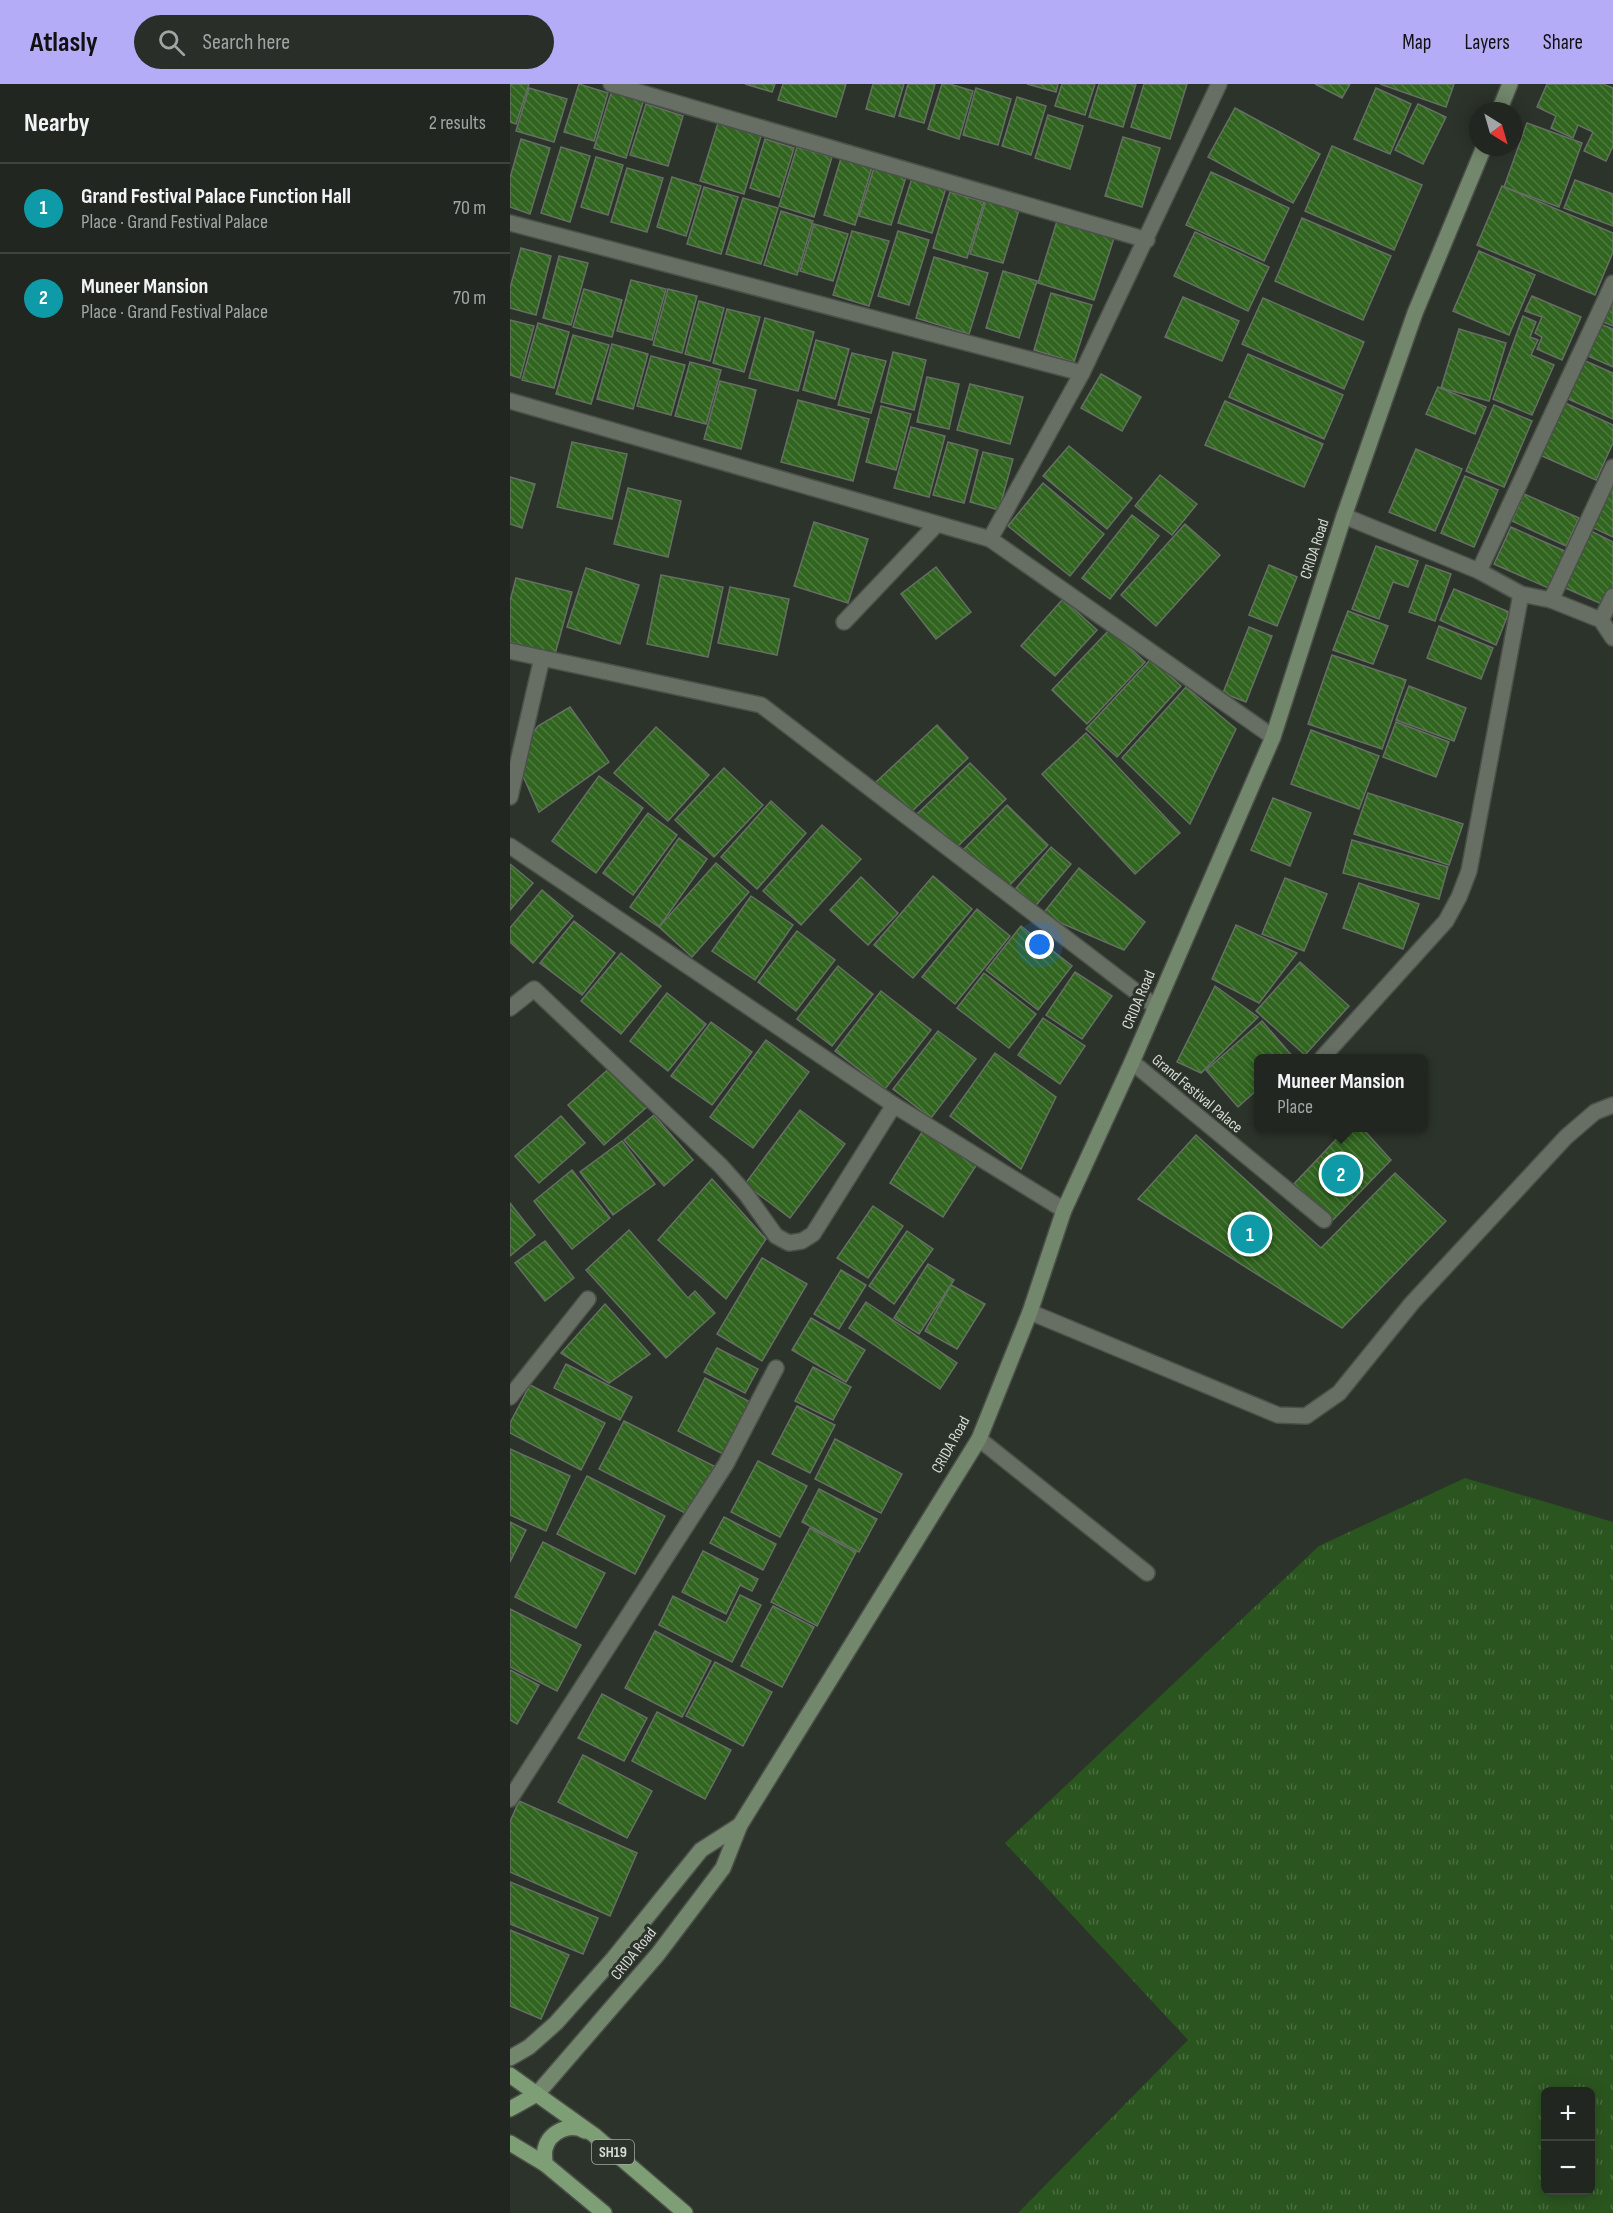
<!DOCTYPE html>
<meta charset="utf-8">
<style>
:root{--surface:#212620;--page:#292e29;--text:#f1f3f6;--muted:#a2a5a5;--line:#3e433e;--accent:#b5acf8}
body{margin:0;font-family:"Sofia Sans Condensed",sans-serif;background:var(--page);color:var(--text)}
.controls{position:absolute;right:18px;bottom:18px;display:grid;overflow:hidden;border-radius:9px;box-shadow:0 3px 15px #0003}
.controls button{width:54px;height:54px;display:grid;place-items:center;padding:0;border:0;border-bottom:2px solid var(--line);background:var(--surface);color:var(--text);font:30px sans-serif}
.compass{position:absolute;left:959px;top:18px;width:54px;height:54px;border-radius:50%;background:var(--surface);box-shadow:0 3px 15px #0003;rotate:143deg}
.you{position:absolute;left:530px;top:861px;width:21px;height:21px;margin:-15px;border:4px solid #fff;border-radius:50%;background:#1a73e8;box-shadow:0 0 0 9px #1a73e833}
.badge{display:grid;place-items:center;width:39px;height:39px;border-radius:50%;background:var(--accent);color:#fff;font-size:20px;font-weight:700}
.pin{position:absolute;translate:-50% -50%;border:3px solid #fff;box-shadow:0 2px 6px #0006}
.popup{position:absolute;left:744px;top:970px;width:174px;height:78px;box-sizing:border-box;display:grid;place-content:center;border-radius:9px;background:var(--surface);filter:drop-shadow(0 2px 4px #0005);font-size:20px;white-space:nowrap;color:var(--muted)}
.popup b{font-size:22px;color:var(--text)}
.popup::after{content:'';position:absolute;left:50%;top:100%;margin-left:-12px;border:12px solid transparent;border-top-color:var(--surface)}
.list{margin:0;padding:0;list-style:none}
h2{display:flex;justify-content:space-between;align-items:center;height:78px;margin:0;padding:0 24px;font-size:26px}
h2 small{font-size:20px;font-weight:400;color:var(--muted)}
.list li{display:grid;grid-template-columns:39px 1fr auto;gap:18px;align-items:center;box-sizing:border-box;height:90px;padding:0 24px;border-top:2px solid var(--line)}
.list b{display:block;font-size:22px;white-space:nowrap}
.list p{margin:0;font-size:20px;white-space:nowrap;color:var(--muted)}
.list em{font-size:20px;font-style:normal;color:var(--muted)}
.icon{flex:none;width:33px;height:33px;fill:none;stroke:currentColor;stroke-width:2;stroke-linecap:round;stroke-linejoin:round}
.map{position:relative;flex:none;width:1103px;height:2129px;overflow:hidden}
header{display:flex;align-items:center;gap:36px;box-sizing:border-box;height:84px;padding:0 30px;background:var(--accent);color:#111}
header strong{font-size:28px}
nav{display:flex;gap:33px;margin-inline-start:auto;font-size:21px}
.search{width:420px;height:54px;background:var(--page);display:flex;align-items:center;gap:15px;box-sizing:border-box;padding:0 21px;border-radius:33px;color:var(--muted);font-size:22px}
main{display:flex}
aside{flex:1;background:var(--surface)}
.map>svg:first-child{display:block}
.grass{fill:url(#grass-tufts);fill-rule:evenodd}
.building{fill:url(#building-back-hatch);stroke:#666f64;stroke-width:1.5}
.lines{fill:none;stroke-linecap:round;stroke-linejoin:round}
.street-casing{stroke:#4b5149;stroke-width:18}
.secondary-casing{stroke:#4b5149;stroke-width:18}
.primary-casing{stroke:#4b5149;stroke-width:18}
.street{stroke:#676f64;stroke-width:15}
.secondary{stroke:#73876d;stroke-width:15}
.primary{stroke:#7e9f75;stroke-width:15}
.labels{text-anchor:middle;dominant-baseline:central;stroke-width:6;stroke-linejoin:round;paint-order:stroke}
.shield{fill:#2c332a;stroke:#a4a9a2;stroke-width:1.5}
.shield-label{font-size:15px;font-weight:bold;fill:#d7dcd6}
.street-label{font-size:16px;fill:#d7dcd6;stroke:#2c332a}
</style>
<header>
<strong>Atlasly</strong>
<div class="search"><svg class="icon" aria-label="search" viewBox="0 0 24 24"><circle cx="10" cy="10" r="6"/><path d="M15 15l6 6"/></svg>Search here</div>
<nav><a>Map</a><a>Layers</a><a>Share</a></nav>
</header>
<main>
<aside>
<h2>Nearby<small>2 results</small></h2>
<ul class="list">
<li><span class="badge" style="background:#0f9aa8">1</span><div><b>Grand Festival Palace Function Hall</b><p>Place · Grand Festival Palace</p></div><em>70 m</em></li>
<li><span class="badge" style="background:#0f9aa8">2</span><div><b>Muneer Mansion</b><p>Place · Grand Festival Palace</p></div><em>70 m</em></li>
</ul>
</aside>
<div class="map">
<svg width="1103" height="2129" viewBox="0 0 1103 2129">
<defs>
<pattern id="grass-tufts" width="24" height="20" patternUnits="userSpaceOnUse" patternTransform="scale(1.5)"><rect width="24" height="20" fill="#2b551f"/><path d="M3 7l-1-3M5 7V3M7 7l1-3M15 17l-1-3M17 17v-4M19 17l1-3" fill="none" stroke="#496d3f"/></pattern>
<pattern id="building-back-hatch" width="6" height="6" patternUnits="userSpaceOnUse" patternTransform="scale(1.5)"><rect width="6" height="6" fill="#30641f"/><path d="M-1 5l2 2M0 0l6 6M5-1l2 2" fill="none" stroke="#4d7a3f"/></pattern>
</defs>
<rect width="100%" height="100%" fill="#2c332a"/>
<path class="grass" d="M955,1394L1103,1438V2129H508L678,1956L495,1759L809,1462ZM1036,2008H1080V2106H1036Z"/>
<g class="building">
<path d="M0,0H19L6,40L0,38Z"/>
<path d="M69,0L98,9L84,57L54,48Z"/>
<path d="M235,0H265L262,8Z"/>
<path d="M273,0H336L326,33L268,16Z"/>
<path d="M363,0H394L384,33L356,25Z"/>
<path d="M398,0H425L414,39L389,32Z"/>
<path d="M432,0H440L463,7L449,55L418,45Z"/>
<path d="M517,0H548L546,8Z"/>
<path d="M552,0H585L575,31L545,22Z"/>
<path d="M589,0H626L613,43L579,33Z"/>
<path d="M634,0H677L660,55L621,43Z"/>
<path d="M805,0H840L832,14Z"/>
<path d="M870,0H944L936,23Z"/>
<path d="M1037,0H1093L1103,4V62L1096,77L1074,67L1083,48L1068,41L1063,54L1041,44L1046,32L1027,23Z"/>
<path d="M19,4L57,15L44,58L6,47Z"/>
<path d="M466,4L501,15L488,61L453,51Z"/>
<path d="M866,4L901,20L880,70L844,55Z"/>
<path d="M102,6L134,15L116,74L84,64Z"/>
<path d="M507,13L536,22L521,71L492,62Z"/>
<path d="M136,20L173,32L158,82L120,71Z"/>
<path d="M908,20L936,33L913,80L885,66Z"/>
<path d="M725,24L810,70L783,119L698,73Z"/>
<path d="M538,31L573,42L560,85L525,74Z"/>
<path d="M208,39L251,52L234,110L190,97Z"/>
<path d="M1017,39L1072,59L1049,123L994,103Z"/>
<path d="M613,53L650,64L632,123L595,112Z"/>
<path d="M11,55L40,64L20,130L0,123V94Z"/>
<path d="M255,55L284,64L269,113L240,104Z"/>
<path d="M822,62L912,101L884,166L795,127Z"/>
<path d="M51,63L80,72L60,138L31,129Z"/>
<path d="M287,63L322,73L304,133L269,122Z"/>
<path d="M86,73L113,81L98,131L71,123Z"/>
<path d="M331,74L362,83L345,141L314,131Z"/>
<path d="M117,84L153,94L137,148L101,138Z"/>
<path d="M364,84L396,93L381,141L349,132Z"/>
<path d="M701,88L779,124L754,177L676,141Z"/>
<path d="M162,93L191,102L176,152L147,143Z"/>
<path d="M402,94L436,104L422,149L388,139Z"/>
<path d="M1065,96L1103,110V142L1054,124Z"/>
<path d="M992,102L1103,149V168L1085,211L967,161Z"/>
<path d="M194,103L228,113L211,170L177,160Z"/>
<path d="M440,108L474,118L457,174L423,164Z"/>
<path d="M233,114L268,124L251,180L216,170Z"/>
<path d="M476,116L509,126L493,179L460,170Z"/>
<path d="M271,127L303,137L287,191L254,181Z"/>
<path d="M792,134L881,172L853,236L765,197Z"/>
<path d="M547,137L604,154L584,216L528,199Z"/>
<path d="M304,140L338,150L323,197L290,187Z"/>
<path d="M342,147L379,157L359,222L323,211Z"/>
<path d="M388,147L419,156L399,221L368,212Z"/>
<path d="M685,148L759,183L738,227L664,192Z"/>
<path d="M11,164L41,172L26,231L0,224V204Z"/>
<path d="M969,167L1025,191L999,251L943,227Z"/>
<path d="M49,172L78,179L61,241L33,234Z"/>
<path d="M424,173L478,189L459,250L406,234Z"/>
<path d="M493,187L527,197L509,254L476,244Z"/>
<path d="M121,196L156,205L142,256L107,247Z"/>
<path d="M74,205L112,216L102,253L63,243Z"/>
<path d="M158,205L187,212L172,269L143,261Z"/>
<path d="M541,209L582,221L564,278L524,266Z"/>
<path d="M1103,211V242L1091,237Z"/>
<path d="M1022,212L1071,233L1052,276L1027,265L1032,253L1025,249L1032,233L1015,227Z"/>
<path d="M673,213L729,237L712,277L655,253Z"/>
<path d="M753,214L854,258L834,305L732,260Z"/>
<path d="M189,217L214,224L200,277L175,270Z"/>
<path d="M217,225L250,233L234,288L203,279Z"/>
<path d="M1013,232L1026,238L1020,253L1028,256L1021,271L1044,281L1022,331L983,315Z"/>
<path d="M255,234L304,248L288,307L239,294Z"/>
<path d="M0,236L24,242L10,294L0,291Z"/>
<path d="M28,239L59,248L44,304L12,296Z"/>
<path d="M1090,240L1103,245V283L1076,271Z"/>
<path d="M949,245L996,259L979,317L931,304Z"/>
<path d="M63,251L99,261L81,320L46,310Z"/>
<path d="M306,256L339,265L325,315L293,306Z"/>
<path d="M102,260L138,270L123,325L87,315Z"/>
<path d="M383,268L416,276L404,326L371,318Z"/>
<path d="M342,269L376,277L361,329L328,321Z"/>
<path d="M738,270L833,311L814,355L719,313Z"/>
<path d="M141,272L175,281L161,331L127,322Z"/>
<path d="M1071,275L1103,289V335L1054,313Z"/>
<path d="M180,278L211,286L196,340L165,332Z"/>
<path d="M591,290L631,313L612,347L571,324Z"/>
<path d="M417,293L449,300L439,345L407,338Z"/>
<path d="M210,297L246,306L231,365L194,355Z"/>
<path d="M460,300L513,313L500,360L447,346Z"/>
<path d="M928,303L976,323L965,350L916,330Z"/>
<path d="M288,316L359,335L343,397L271,378Z"/>
<path d="M715,317L813,360L794,403L695,361Z"/>
<path d="M1053,318L1103,341V359L1086,396L1030,371Z"/>
<path d="M984,321L1022,337L994,403L956,387Z"/>
<path d="M371,322L401,330L386,386L356,378Z"/>
<path d="M401,343L435,352L419,413L384,404Z"/>
<path d="M62,358L117,370L102,435L47,423Z"/>
<path d="M438,358L468,366L454,419L423,411Z"/>
<path d="M559,362L622,414L597,445L533,392Z"/>
<path d="M906,365L952,385L925,447L879,428Z"/>
<path d="M473,368L503,375L489,426L460,418Z"/>
<path d="M650,391L687,420L662,451L625,422Z"/>
<path d="M955,392L988,406L964,463L931,449Z"/>
<path d="M0,393L25,400L12,444L0,440Z"/>
<path d="M533,399L594,450L560,492L498,442Z"/>
<path d="M1098,401L1103,403V453L1079,442Z"/>
<path d="M118,404L171,417L158,473L104,460Z"/>
<path d="M1014,410L1069,434L1056,462L1002,437Z"/>
<path d="M622,431L649,452L600,515L572,494Z"/>
<path d="M304,438L358,455L338,519L284,502Z"/>
<path d="M675,440L710,471L646,542L611,511Z"/>
<path d="M1001,443L1059,469L1043,506L984,480Z"/>
<path d="M1077,445L1103,458V502L1094,521L1051,502Z"/>
<path d="M866,462L908,477L898,503L883,498L869,535L842,525Z"/>
<path d="M759,481L787,493L767,542L739,531Z"/>
<path d="M916,481L941,490L925,537L899,528Z"/>
<path d="M426,483L461,528L426,555L391,510Z"/>
<path d="M76,484L129,501L110,560L57,543Z"/>
<path d="M151,491L213,503L198,573L137,560Z"/>
<path d="M6,494L62,508L45,570L0,558V517Z"/>
<path d="M220,503L279,515L267,571L208,559Z"/>
<path d="M944,505L999,528L986,561L930,536Z"/>
<path d="M553,515L587,546L545,592L511,562Z"/>
<path d="M838,527L878,542L863,580L823,566Z"/>
<path d="M929,542L983,564L971,595L917,574Z"/>
<path d="M739,543L762,552L736,618L713,609Z"/>
<path d="M600,545L635,578L577,640L542,606Z"/>
<path d="M822,571L896,596L872,665L798,640Z"/>
<path d="M641,575L671,602L607,673L576,645Z"/>
<path d="M899,602L956,624L944,657L886,636Z"/>
<path d="M676,603L726,645L680,740L612,674Z"/>
<path d="M60,623L99,678L29,728L13,692L17,657L28,642Z"/>
<path d="M886,638L939,658L926,693L873,673Z"/>
<path d="M427,641L458,674L398,731L366,698Z"/>
<path d="M146,643L199,691L158,737L104,689Z"/>
<path d="M801,646L869,672L849,725L781,700Z"/>
<path d="M576,649L670,749L625,790L532,690Z"/>
<path d="M460,679L496,715L443,767L407,730Z"/>
<path d="M214,684L253,721L204,773L165,736Z"/>
<path d="M89,692L133,724L86,789L42,757Z"/>
<path d="M858,709L953,740L939,781L844,750Z"/>
<path d="M763,714L801,729L780,782L741,766Z"/>
<path d="M261,717L296,749L247,805L211,773Z"/>
<path d="M497,721L538,761L496,805L454,765Z"/>
<path d="M138,729L167,751L123,811L93,789Z"/>
<path d="M312,741L351,775L291,841L253,807Z"/>
<path d="M169,754L197,775L149,843L120,823Z"/>
<path d="M842,756L938,783L929,815L833,789Z"/>
<path d="M541,763L561,780L522,826L502,809Z"/>
<path d="M206,779L239,808L182,873L149,843Z"/>
<path d="M0,780L23,799L0,826Z"/>
<path d="M569,784L635,838L614,866L532,831Z"/>
<path d="M423,792L462,825L403,894L364,861Z"/>
<path d="M351,793L388,829L358,861L320,826Z"/>
<path d="M775,794L817,810L794,867L752,850Z"/>
<path d="M849,799L909,820L893,865L833,844Z"/>
<path d="M32,806L63,832L23,879L0,858V844Z"/>
<path d="M241,812L283,841L245,896L202,867Z"/>
<path d="M467,825L500,852L445,920L412,893Z"/>
<path d="M64,837L105,869L72,911L30,879Z"/>
<path d="M726,841L787,869L749,919L702,895Z"/>
<path d="M511,842L562,882L528,926L476,886Z"/>
<path d="M287,847L325,876L286,927L248,898Z"/>
<path d="M111,869L151,902L111,950L71,917Z"/>
<path d="M790,878L839,922L795,971L746,927Z"/>
<path d="M328,882L363,910L322,962L287,935Z"/>
<path d="M565,888L602,912L572,955L536,931Z"/>
<path d="M474,889L526,930L499,964L447,924Z"/>
<path d="M705,902L748,933L691,989L667,978Z"/>
<path d="M371,907L421,946L375,1005L325,967Z"/>
<path d="M157,909L196,940L158,987L120,957Z"/>
<path d="M533,934L575,962L550,1000L508,971Z"/>
<path d="M752,937L784,974H748V1005L728,1023L696,986Z"/>
<path d="M201,938L242,968L202,1021L161,992Z"/>
<path d="M428,947L466,975L421,1034L383,1005Z"/>
<path d="M256,956L299,988L243,1064L200,1033Z"/>
<path d="M485,969L546,1013L511,1085L440,1032Z"/>
<path d="M102,982L138,1022L94,1061L58,1021Z"/>
<path d="M290,1026L335,1060L280,1134L235,1100Z"/>
<path d="M144,1031L183,1076L154,1102L114,1056Z"/>
<path d="M51,1032L75,1059L29,1099L5,1072Z"/>
<path d="M837,1044H852L881,1076L821,1138L781,1103Z"/>
<path d="M414,1045L467,1080L433,1133L380,1099Z"/>
<path d="M686,1051L811,1164L885,1089L936,1137L832,1244L628,1115Z"/>
<path d="M112,1057L145,1100L103,1131L70,1088Z"/>
<path d="M62,1086L100,1134L62,1165L24,1117Z"/>
<path d="M202,1095L256,1155L216,1215L148,1156Z"/>
<path d="M0,1119L25,1151L0,1172Z"/>
<path d="M363,1122L393,1142L358,1194L327,1174Z"/>
<path d="M119,1146L178,1214L185,1207L205,1229L156,1274L76,1186Z"/>
<path d="M397,1147L423,1165L384,1220L359,1202Z"/>
<path d="M35,1157L64,1194L35,1217L5,1179Z"/>
<path d="M252,1174L297,1200L252,1277L207,1250Z"/>
<path d="M418,1180L444,1196L409,1250L384,1234Z"/>
<path d="M331,1186L356,1201L329,1245L304,1230Z"/>
<path d="M441,1201L475,1220L447,1265L415,1247Z"/>
<path d="M356,1218L447,1279L430,1305L339,1244Z"/>
<path d="M95,1220L140,1270L99,1299L51,1269Z"/>
<path d="M301,1234L355,1266L336,1298L282,1266Z"/>
<path d="M207,1264L248,1285L235,1309L194,1288Z"/>
<path d="M56,1280L122,1313L110,1336L44,1304Z"/>
<path d="M303,1283L341,1303L323,1336L285,1317Z"/>
<path d="M195,1294L242,1319L215,1371L168,1347Z"/>
<path d="M20,1301L95,1339L71,1386L0,1349V1339Z"/>
<path d="M287,1322L325,1341L300,1389L262,1370Z"/>
<path d="M114,1337L204,1382L179,1431L89,1385Z"/>
<path d="M325,1355L392,1390L371,1429L305,1395Z"/>
<path d="M0,1365L60,1392L36,1447L0,1431Z"/>
<path d="M248,1377L297,1402L270,1453L221,1428Z"/>
<path d="M77,1392L155,1432L125,1490L47,1450Z"/>
<path d="M309,1405L367,1435L349,1468L292,1438Z"/>
<path d="M214,1433L266,1460L253,1486L200,1459Z"/>
<path d="M0,1438L16,1446L0,1478Z"/>
<path d="M300,1444L346,1468L307,1542L261,1518Z"/>
<path d="M33,1458L95,1489L66,1544L5,1513Z"/>
<path d="M193,1467L248,1495L242,1507L230,1501L216,1530L172,1508Z"/>
<path d="M230,1511L251,1521L222,1578L149,1541L163,1512L216,1539Z"/>
<path d="M263,1522L304,1543L272,1603L231,1582Z"/>
<path d="M0,1525L71,1561L47,1607L0,1583Z"/>
<path d="M145,1547L201,1577L172,1633L115,1604Z"/>
<path d="M205,1578L262,1608L233,1662L176,1632Z"/>
<path d="M0,1586L29,1601L7,1640L0,1636Z"/>
<path d="M92,1610L137,1634L114,1677L68,1654Z"/>
<path d="M147,1628L221,1666L195,1715L122,1677Z"/>
<path d="M73,1671L142,1707L117,1754L48,1718Z"/>
<path d="M9,1717L127,1769L100,1832L0,1788V1738Z"/>
<path d="M0,1798L88,1834L73,1870L0,1840Z"/>
<path d="M0,1846L59,1871L31,1935L0,1922Z"/>
</g>
<g class="lines">
<defs>
<g id="street">
<path d="M101,0L637,156"/>
<path d="M0,139L572,289"/>
<path d="M0,317L480,455L763,653"/>
<path d="M834,432L969,487L1011,510L1041,516L1091,536L1103,554"/>
<path d="M480,455L572,289L709,0"/>
<path d="M969,487L1103,199"/>
<path d="M1041,516L1103,383"/>
<path d="M1091,536L1103,512"/>
<path d="M334,538L426,441"/>
<path d="M0,567L251,621L646,923"/>
<path d="M0,713L32,574"/>
<path d="M0,762L384,1021L554,1126"/>
<path d="M0,924L24,905L211,1082L236,1110L266,1152L279,1159L292,1157L303,1150L384,1021"/>
<path d="M812,974L936,837L949,813L959,787L1011,510"/>
<path d="M622,978L814,1136"/>
<path d="M520,1228L768,1331L796,1332L829,1309L902,1219L1056,1053L1085,1028L1103,1021"/>
<path d="M0,1313L78,1215"/>
<path d="M469,1355L637,1489"/>
<path d="M0,1715L216,1380L266,1284"/>
</g>
<g id="secondary">
<path d="M989,27L1000,0"/>
<path d="M0,1974L19,1963L46,1939L103,1875L191,1766L230,1741"/>
<path d="M27,2010L148,1870L213,1784L230,1741L469,1355L520,1228L554,1126L622,978L763,653L834,432L905,229L974,63"/>
</g>
<g id="primary">
<path d="M0,1991L84,2051L175,2129"/>
<path d="M0,2025L27,2010"/>
<path d="M0,2059L35,2080L94,2129"/>
<path d="M35,2080C35,2076 34,2069 35,2065C39,2048 60,2038 75,2047"/>
</g>
</defs>
<use href="#street" class="street-casing"/>
<use href="#secondary" class="secondary-casing"/>
<use href="#primary" class="primary-casing"/>
<use href="#street" class="street"/>
<use href="#secondary" class="secondary"/>
<use href="#primary" class="primary"/>
</g>
<g class="labels">
<rect class="shield" x="82" y="2056" width="42" height="24" rx="4.5"/>
<g class="shield-label">
<text x="103" y="2068">SH19</text>
</g>
<g class="street-label">
<text transform="translate(805 465) rotate(-72)">CRIDA Road</text>
<text transform="translate(629 916) rotate(-67)">CRIDA Road</text>
<text transform="translate(687 1010) rotate(40)">Grand Festival Palace</text>
<text transform="translate(441 1361) rotate(-61)">CRIDA Road</text>
<text transform="translate(124 1870) rotate(-51)">CRIDA Road</text>
</g>
</g>
</svg>
<div class="controls">
<button>+</button>
<button>−</button>
</div>
<svg class="compass" viewBox="-18 -18 36 36"><path d="M0-13l5 13h-10z" fill="#e53935"/><path d="M0 13l5-13h-10z" fill="#a2a5a5"/></svg>
<div class="you"></div>
<div class="pin badge" style="left:740px;top:1150px;background:#0f9aa8">1</div>
<div class="pin badge" style="left:831px;top:1090px;background:#0f9aa8">2</div>
<div class="popup"><b>Muneer Mansion</b>Place</div>
</div>
</main>
